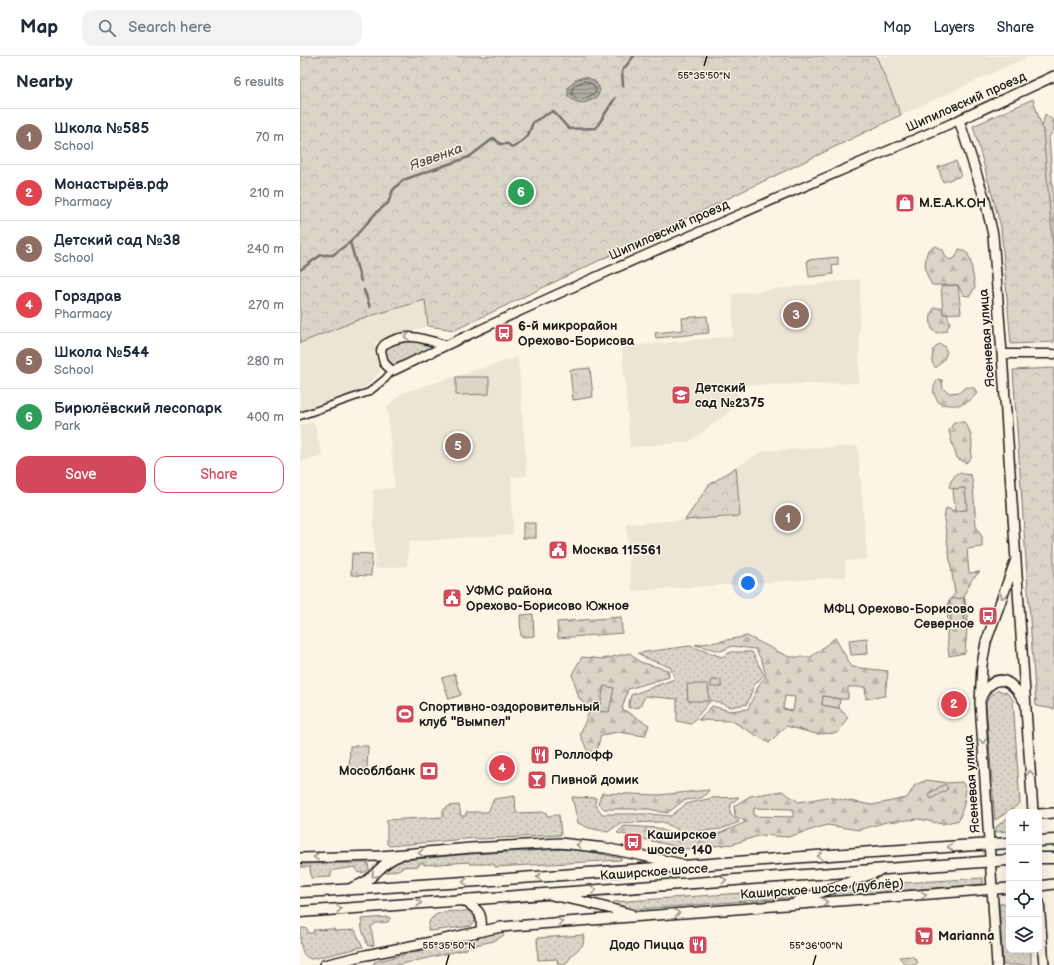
<!DOCTYPE html>
<meta charset="utf-8">
<style>
:root{--surface:#fff;--page:#f2f2f3;--text:#1f2937;--muted:#747a83;--line:#e0e1e3;--accent:#d1495b}
body{margin:0;font-family:"Balsamiq Sans",sans-serif;background:var(--page);color:var(--text)}
.controls{position:absolute;right:12px;bottom:12px;display:grid;overflow:hidden;border-radius:8px;box-shadow:0 4px 16px #0002}
.controls button{width:36px;height:36px;display:grid;place-items:center;padding:0;border:0;border-bottom:1px solid var(--line);background:var(--surface);color:var(--text);font:20px sans-serif}
.you{position:absolute;left:448px;top:527px;width:14px;height:14px;margin:-10px;border:3px solid #fff;border-radius:50%;background:#1a73e8;box-shadow:0 0 0 6px #1a73e833}
.badge{display:grid;place-items:center;width:26px;height:26px;border-radius:50%;background:var(--accent);color:#fff;font-size:13px;font-weight:700}
.pin{position:absolute;translate:-50% -50%;border:2px solid #fff;box-shadow:0 1px 4px #0006}
.list{margin:0;padding:0;list-style:none}
h2{display:flex;justify-content:space-between;align-items:center;height:52px;margin:0;padding:0 16px;font-size:17px}
h2 small{font-size:13px;font-weight:400;color:var(--muted)}
.list li{display:grid;grid-template-columns:26px 1fr auto;gap:12px;align-items:center;box-sizing:border-box;height:56px;padding:0 16px;border-top:1px solid var(--line)}
.list b{display:block;font-size:15px;white-space:nowrap}
.list p{margin:0;font-size:13px;white-space:nowrap;color:var(--muted)}
.list em{font-size:13px;font-style:normal;color:var(--muted)}
.actions{display:flex;gap:8px;padding:12px 16px}
.actions a{flex:1;padding:9px 0;border:1px solid var(--accent);border-radius:12px;text-align:center;font-size:14px;color:var(--accent)}
.actions .main{background:var(--accent);color:#fff}
.icon{flex:none;width:22px;height:22px;fill:none;stroke:currentColor;stroke-width:2;stroke-linecap:round;stroke-linejoin:round}
.map{position:relative;flex:none;width:754px;height:909px;overflow:hidden}
header{display:flex;align-items:center;gap:24px;box-sizing:border-box;height:56px;padding:0 20px;background:var(--surface);border-bottom:1px solid var(--line)}
header strong{font-size:19px}
nav{display:flex;gap:22px;margin-inline-start:auto;font-size:14px}
.search{width:280px;height:36px;background:var(--page);display:flex;align-items:center;gap:10px;box-sizing:border-box;padding:0 14px;border-radius:12px;color:var(--muted);font-size:15px}
main{display:flex}
aside{flex:1;background:var(--surface)}
.map>svg:first-child{display:block}
.built{fill:#ebe5d6}
.grass{fill:url(#grass-dots);stroke:#7c7872}
.forest{fill:url(#forest-firs);stroke:#7c7872;fill-rule:evenodd}
.park{fill:url(#park-crowns);stroke:#7c7872}
.garden{fill:#dbd5c8;stroke:#7c7872}
.water{fill:url(#water-rules);stroke:#75726c}
.lines{fill:none;stroke-linecap:round;stroke-linejoin:round}
.shore{stroke:#575551;stroke-width:1}
.stream{stroke:#75726c;stroke-width:2.5}
.minor-casing{stroke:#1c1c1c;stroke-width:9}
.tertiary-casing{stroke:#1c1c1c;stroke-width:11}
.secondary-casing{stroke:#1c1c1c;stroke-width:12}
.primary-casing{stroke:#1c1c1c;stroke-width:13}
.minor{stroke:#fcf5e5;stroke-width:6}
.tertiary{stroke:#fcf5e5;stroke-width:8}
.secondary{stroke:#fcf5e5;stroke-width:9}
.primary{stroke:#fcf5e5;stroke-width:10}
.oneway{stroke:#97938b}
.ticks{fill:none;stroke:#1c1c1c;stroke-width:1.5}
.labels{text-anchor:middle;dominant-baseline:central;stroke-width:3;stroke-linejoin:round;paint-order:stroke}
.street-label{font-size:13px;fill:#1c1c1c;stroke:#fcf5e5}
.poi-label{font-size:13px;font-weight:bold;fill:#1c1c1c;stroke:#fcf5e5;text-anchor:start}
.water-label{font-size:14px;font-style:italic;fill:#575551;stroke:#fcf5e5}
.ticks-label{font-size:10px;text-anchor:middle;fill:#1c1c1c;stroke:#fcf5e5;stroke-width:3;stroke-linejoin:round;paint-order:stroke}
</style>
<header>
<strong>Map</strong>
<div class="search"><svg class="icon" aria-label="search" viewBox="0 0 24 24"><circle cx="10" cy="10" r="6"/><path d="M15 15l6 6"/></svg>Search here</div>
<nav><a>Map</a><a>Layers</a><a>Share</a></nav>
</header>
<main>
<aside>
<h2>Nearby<small>6 results</small></h2>
<ul class="list">
<li><span class="badge" style="background:#8d6e63">1</span><div><b>Школа №585</b><p>School</p></div><em>70 m</em></li>
<li><span class="badge" style="background:#e0444e">2</span><div><b>Монастырёв.рф</b><p>Pharmacy</p></div><em>210 m</em></li>
<li><span class="badge" style="background:#8d6e63">3</span><div><b>Детский сад №38</b><p>School</p></div><em>240 m</em></li>
<li><span class="badge" style="background:#e0444e">4</span><div><b>Горздрав</b><p>Pharmacy</p></div><em>270 m</em></li>
<li><span class="badge" style="background:#8d6e63">5</span><div><b>Школа №544</b><p>School</p></div><em>280 m</em></li>
<li><span class="badge" style="background:#2e9e5b">6</span><div><b>Бирюлёвский лесопарк</b><p>Park</p></div><em>400 m</em></li>
</ul>
<div class="actions"><a class="main">Save</a><a>Share</a></div>
</aside>
<div class="map">
<svg width="754" height="909" viewBox="0 0 754 909">
<defs>
<pattern id="grass-dots" width="8" height="8" patternUnits="userSpaceOnUse"><rect width="8" height="8" fill="#dbd5c8"/><path d="M2 2h.1M6 6h.1" fill="none" stroke="#bbb6ab" stroke-width="1.8" stroke-linecap="round"/></pattern>
<pattern id="forest-firs" width="22" height="20" patternUnits="userSpaceOnUse"><rect width="22" height="20" fill="#dbd5c8"/><path d="M5 1l3.5 6h-7zM16 11l3.5 6h-7z" fill="#bbb6ab"/></pattern>
<pattern id="park-crowns" width="20" height="18" patternUnits="userSpaceOnUse"><rect width="20" height="18" fill="#dbd5c8"/><path d="M2 6a3 3 0 1 1 6 0M12 15a3 3 0 1 1 6 0" fill="none" stroke="#bbb6ab"/></pattern>
<pattern id="water-rules" width="6" height="5" patternUnits="userSpaceOnUse"><rect width="6" height="5" fill="#b0aba1"/><path d="M0 2.5h6" fill="none" stroke="#8e8a82"/></pattern>
</defs>
<rect width="100%" height="100%" fill="#fcf5e5"/>
<filter id="ink" filterUnits="userSpaceOnUse"><feTurbulence type="fractalNoise" baseFrequency=".025" numOctaves="2"/><feDisplacementMap in="SourceGraphic" scale="8" xChannelSelector="R" yChannelSelector="G"/><feConvolveMatrix kernelMatrix="1 2 1 2 8 2 1 2 1" color-interpolation-filters="sRGB"/></filter>
<g filter="url(#ink)">
<g class="built">
<path d="M576,0H730L601,59Z"/>
<path d="M560,223L559,327L437,329L438,349L389,386L330,391L322,291L433,280V238Z"/>
<path d="M125,244L128,270L75,286L80,316L64,333L0,358V287L60,263Z"/>
<path d="M218,301L227,420L211,421L213,478L109,486L107,510L75,513L73,434L95,432L87,351L102,337Z"/>
<path d="M14,366L22,399L0,406V369Z"/>
<path d="M558,390L567,503L545,505L546,521L332,535L326,468L440,460L436,411L463,395Z"/>
</g>
<g class="grass">
<path d="M98,282L145,289L92,315L81,292Z"/>
<path d="M390,590L422,601L431,596H452L464,619L454,629L447,648L431,651L411,644L391,668L377,665V643L345,640L340,651L328,652L331,639L375,623L370,611L345,602L338,597Z"/>
<path d="M698,634L707,637L713,644L720,747L711,754L695,764L686,648L689,641Z"/>
<path d="M215,740L216,757L246,756L247,760L259,759L261,779L179,783L176,782L89,790L87,788V764L143,761V754L149,750L159,749L161,760H166V756H188L194,743Z"/>
<path d="M272,741L296,742L295,748L302,758H349L371,760L386,748L412,742L439,741L431,748L430,758L439,766L421,773L384,777L363,766L320,767L308,776L289,772L278,767Z"/>
<path d="M709,761V775L696,776V771Z"/>
<path d="M268,793L285,795L321,802V804L195,811L194,808H170L169,806L124,809V807H119V810L102,811V813L83,817L91,809L104,804L172,798Z"/>
<path d="M68,807L69,814C65,816 62,818 57,816L56,811L34,814L31,817V821L11,822L10,811H0V808Z"/>
<path d="M683,822V828L536,840L534,838L533,835L535,833L554,830Z"/>
<path d="M500,833V841L326,854L313,851V846Z"/>
<path d="M709,847V894H731V909H703L699,848Z"/>
<path d="M168,855C173,856 176,860 175,865L171,870L130,875L128,874C128,852 152,856 168,855Z"/>
<path d="M88,861L90,862L88,866L76,867L71,871L74,889L68,890L62,873L61,863Z"/>
<path d="M0,872H5L8,874V877H14L13,874L34,873L35,875L55,874L63,891L12,903C0,902 0,884 0,872Z"/>
<path d="M202,875L204,879L194,885L167,891V893L97,909H74V906Z"/>
<path d="M284,879L283,889L273,898L265,909H258L257,903L238,904L237,882Z"/>
</g>
<g class="forest">
<path d="M745,58L754,65V74L749,81L754,153V254L740,80Z"/>
<path d="M636,190L643,194L646,201L650,204L656,201L659,193L663,194L668,198L671,207L675,231L670,240L663,239L658,229H632C625,217 623,208 628,194Z"/>
<path d="M634,252H640L643,253V258H647L650,267L646,275L638,277L633,275C630,268 629,259 634,252Z"/>
<path d="M639,288L644,290L647,296L644,303L636,312L632,307L633,294Z"/>
<path d="M638,323L642,324L643,333L650,337L660,336L666,331L674,332L677,337C667,351 655,350 640,348C633,339 631,333 638,323Z"/>
<path d="M654,366H664C674,378 672,388 671,402L666,407L657,402L652,387L649,375Z"/>
<path d="M657,417L671,419L673,429L676,470L682,481V491L667,493L669,517L680,516L672,523L664,539L668,561L665,597L649,600L647,581L648,546L650,545L651,567H664V543H650L655,538L644,463L646,452L655,455L665,432L653,433L649,431L651,425Z"/>
<path d="M321,561L322,577L258,582L257,566Z"/>
<path d="M447,580L489,601H511L535,582L552,611L588,615L585,640L566,643L565,631H548V643H540L523,640L522,649L539,652L548,661L538,677L516,678L486,670L469,687L432,665L398,664L412,650L430,655L448,653L460,627L466,620L462,605L455,593L432,590L421,595L395,589L417,586ZM485,640L495,641L493,655L483,653Z"/>
<path d="M330,597L340,606L368,614L369,621L328,633L322,653L349,669L345,680L318,676L301,679L296,697L287,694L280,678L290,654L279,642L272,618L282,601L303,603Z"/>
<path d="M627,724L648,727L662,726L666,732L664,748L659,764L642,768L619,763L586,766L559,774L527,769L488,781L461,779L433,788L387,793L317,777L324,770L358,772L380,782L418,778L446,766L435,760L434,750L450,740L482,735L499,746L527,741L572,749L607,742L615,729ZM454,752L493,753V761L454,760Z"/>
<path d="M409,734C401,747 394,741 383,745C378,748 372,754 367,757L349,753H304L298,747L302,737L359,739Z"/>
</g>
<g class="park">
<path d="M0,0H576L601,59L155,274L128,270L125,244L60,263L0,287Z"/>
<path d="M733,43L743,75L754,202V286L711,288L701,171L673,70Z"/>
<path d="M656,105L661,120L643,126L638,111Z"/>
<path d="M538,201V209L532,210L533,218L509,221L507,204Z"/>
<path d="M658,229L661,257L643,258L641,230Z"/>
<path d="M407,260L409,277L356,282L355,277L383,274L382,262Z"/>
<path d="M290,312L293,341L273,344L270,314Z"/>
<path d="M754,312V653L736,650L713,314Z"/>
<path d="M436,411L440,460L385,464L409,429Z"/>
<path d="M665,432L667,454L655,455L653,433Z"/>
<rect x="223" y="467" width="13" height="15"/>
<path d="M52,497L72,498L71,520L51,519Z"/>
<path d="M664,542V567H651L650,543Z"/>
<path d="M233,558L234,580L221,581L220,559Z"/>
<path d="M567,582L568,598L551,599L549,584Z"/>
<path d="M155,618L161,639L149,643L142,622Z"/>
<rect x="411" y="624" width="10" height="7"/>
<path d="M304,630L314,632L309,656L299,655Z"/>
<path d="M523,640L540,643L539,652L522,649Z"/>
<path d="M50,690H68L67,713H49Z"/>
<path d="M645,728L648,733L631,743L628,738Z"/>
<path d="M612,900L618,906L615,909H606L599,901Z"/>
</g>
<g class="garden">
<path d="M156,321H189V338L156,339Z"/>
<path d="M387,628H408L409,645H388Z"/>
</g>
<path class="water" d="M284,21C293,23 297,25 300,34L298,40C287,48 278,50 268,40V31L275,24Z"/>
<g class="lines">
<path class="shore" d="M285,25C290,27 294,28 296,34L295,37L284,43L276,42L272,38V33L277,28Z"/>
<g class="stream">
<path d="M323,30L322,15L334,0"/>
<path d="M50,186L61,225"/>
<path d="M0,214L21,199H33L50,186L77,156L88,147L93,134L103,124L169,101L194,82L200,88H208L213,92L228,80L233,66L253,55L269,73L296,72L315,42"/>
<path d="M64,234L70,251"/>
</g>
<defs>
<path id="minor" d="M0,360L69,336L85,323L92,315"/>
<g id="tertiary">
<path d="M145,289C126,284 110,276 91,285C85,288 82,289 81,295L84,307L92,315L95,314C280,224 470,146 659,64"/>
<path d="M702,298H754"/>
</g>
<g id="secondary">
<path d="M681,642C683,637 686,632 690,629C704,616 717,633 724,645"/>
<path d="M733,756L702,298L693,179L685,144L659,64L754,20"/>
<path d="M739,758L754,757"/>
<path d="M0,802L81,800L171,792L260,787L305,792L382,808"/>
<path d="M739,830L754,828"/>
<path d="M53,831C75,825 80,806 99,800"/>
<path d="M252,839L281,845L331,858"/>
<path d="M163,844C178,854 183,856 181,874"/>
<path d="M497,845L577,816"/>
<path d="M739,846L744,909"/>
<path d="M24,909L66,899L136,885L201,871L709,832"/>
<path d="M697,909L680,646L682,609L686,586L715,506"/>
</g>
<g id="primary">
<path d="M739,785L754,784"/>
<path d="M739,802H754"/>
<path d="M0,836C237,824 472,801 709,787"/>
<path d="M0,856L709,804"/>
</g>
</defs>
<use href="#minor" class="minor-casing"/>
<use href="#tertiary" class="tertiary-casing"/>
<use href="#secondary" class="secondary-casing"/>
<use href="#primary" class="primary-casing"/>
<use href="#minor" class="minor"/>
<use href="#tertiary" class="tertiary"/>
<use href="#secondary" class="secondary"/>
<use href="#primary" class="primary"/>
</g>
<defs><path id="oneway-chevron" d="M-2-3.5L2.5 0L-2 3.5" fill="none" stroke-width="1.6" stroke-linecap="round" stroke-linejoin="round"/></defs>
<g class="oneway">
<use href="#oneway-chevron" transform="translate(107 281) rotate(178)"/>
<use href="#oneway-chevron" transform="translate(703 540) rotate(109)"/>
<use href="#oneway-chevron" transform="translate(683 685) rotate(86)"/>
<use href="#oneway-chevron" transform="translate(730 717) rotate(-94)"/>
<use href="#oneway-chevron" transform="translate(279 789) rotate(-174)"/>
<use href="#oneway-chevron" transform="translate(650 791) rotate(176)"/>
<use href="#oneway-chevron" transform="translate(121 797) rotate(175)"/>
<use href="#oneway-chevron" transform="translate(520 800) rotate(176)"/>
<use href="#oneway-chevron" transform="translate(16 801) rotate(179)"/>
<use href="#oneway-chevron" transform="translate(74 819) rotate(135)"/>
<use href="#oneway-chevron" transform="translate(239 821) rotate(176)"/>
<use href="#oneway-chevron" transform="translate(424 824) rotate(-4)"/>
<use href="#oneway-chevron" transform="translate(165 826) rotate(176)"/>
<use href="#oneway-chevron" transform="translate(294 834) rotate(-4)"/>
<use href="#oneway-chevron" transform="translate(624 839) rotate(-4)"/>
<use href="#oneway-chevron" transform="translate(525 846) rotate(-4)"/>
<use href="#oneway-chevron" transform="translate(119 847) rotate(-3)"/>
<use href="#oneway-chevron" transform="translate(39 853) rotate(-5)"/>
<use href="#oneway-chevron" transform="translate(377 857) rotate(-4)"/>
<use href="#oneway-chevron" transform="translate(260 866) rotate(-4)"/>
</g>
</g>
<path class="ticks" d="M404,10L407,0M146,909L149,899M513,909L516,899"/>
<defs>
<symbol id="shop-square" viewBox="-11 -11 22 22"><rect x="-9" y="-9" width="18" height="18" rx="4" fill="#d1495b" stroke="#fcf5e5"/><path d="M-5-2.5h2.3a2.7 3.5 0 0 1 5.4 0H5L5.5 6h-11ZM-1.5-2.5h3a1.5 2.3 0 0 0-3 0Z" fill="#fff"/></symbol>
<symbol id="bus-square" viewBox="-11 -11 22 22"><rect x="-9" y="-9" width="18" height="18" rx="4" fill="#d1495b" stroke="#fcf5e5"/><path d="M-5-6H5V4H4V6H2V4H-2V6H-4V4H-5ZM-3.5-4V0h7V-4ZM-3.5 1.2v1.5H-2V1.2ZM2 1.2v1.5H3.5V1.2Z" fill="#fff"/></symbol>
<symbol id="school-square" viewBox="-11 -11 22 22"><rect x="-9" y="-9" width="18" height="18" rx="4" fill="#d1495b" stroke="#fcf5e5"/><path d="M0-5L7-2L0 1L-7-2ZM-4 1L0 2.5L4 1V4Q0 6-4 4Z" fill="#fff"/></symbol>
<symbol id="civic-square" viewBox="-11 -11 22 22"><rect x="-9" y="-9" width="18" height="18" rx="4" fill="#d1495b" stroke="#fcf5e5"/><path d="M-.6-6.5H3V-4.5H.6V-3L4-1V1h2V6H-6V1h2V-1L-.6-3ZM-1.2 2.5V6h2.4V2.5Z" fill="#fff"/></symbol>
<symbol id="stadium-square" viewBox="-11 -11 22 22"><rect x="-9" y="-9" width="18" height="18" rx="4" fill="#d1495b" stroke="#fcf5e5"/><path d="M0-5a6.5 5 0 1 0 0 10a6.5 5 0 1 0 0-10ZM-3.5-1.8h7v3.6h-7Z" fill="#fff"/></symbol>
<symbol id="restaurant-square" viewBox="-11 -11 22 22"><rect x="-9" y="-9" width="18" height="18" rx="4" fill="#d1495b" stroke="#fcf5e5"/><path d="M-5-6h1v4h1v-4h1v4h1v-4h1v5L-1.5 .5V6h-2V.5L-5-1ZM5-6V6H3V1.5H1.5Q1.5-4 5-6Z" fill="#fff"/></symbol>
<symbol id="bank-square" viewBox="-11 -11 22 22"><rect x="-9" y="-9" width="18" height="18" rx="4" fill="#d1495b" stroke="#fcf5e5"/><path d="M-6-4H6V4H-6ZM0-2.3a2.3 2.3 0 1 0 0 4.6a2.3 2.3 0 1 0 0-4.6Z" fill="#fff"/></symbol>
<symbol id="bar-square" viewBox="-11 -11 22 22"><rect x="-9" y="-9" width="18" height="18" rx="4" fill="#d1495b" stroke="#fcf5e5"/><path d="M-6-5H6L.8 .8V4.5H3.5V6h-7V4.5H-.8V.8Z" fill="#fff"/></symbol>
<symbol id="supermarket-square" viewBox="-11 -11 22 22"><rect x="-9" y="-9" width="18" height="18" rx="4" fill="#d1495b" stroke="#fcf5e5"/><path d="M-6-5.5h2.5l.6 2H6L4.5 2H-2.5L-4.4-4H-6ZM-1.5 3.2a1.3 1.3 0 1 0 .1 0ZM3 3.2a1.3 1.3 0 1 0 .1 0Z" fill="#fff"/></symbol>
</defs>
<g fill-rule="evenodd">
<use href="#shop-square" x="594" y="136" width="22" height="22"/>
<use href="#bus-square" x="193" y="266" width="22" height="22"/>
<use href="#school-square" x="370" y="328" width="22" height="22"/>
<use href="#civic-square" x="247" y="483" width="22" height="22"/>
<use href="#civic-square" x="141" y="531" width="22" height="22"/>
<use href="#bus-square" x="677" y="549" width="22" height="22"/>
<use href="#stadium-square" x="94" y="647" width="22" height="22"/>
<use href="#restaurant-square" x="229" y="688" width="22" height="22"/>
<use href="#bank-square" x="118" y="704" width="22" height="22"/>
<use href="#bar-square" x="226" y="713" width="22" height="22"/>
<use href="#bus-square" x="322" y="775" width="22" height="22"/>
<use href="#supermarket-square" x="613" y="869" width="22" height="22"/>
<use href="#restaurant-square" x="387" y="878" width="22" height="22"/>
</g>
<g class="labels">
<g class="street-label">
<text transform="translate(666 46) rotate(-24)">Шипиловский проезд</text>
<text transform="translate(369 174) rotate(-24)">Шипиловский проезд</text>
<text transform="translate(687 282) rotate(-94)">Ясеневая улица</text>
<text transform="translate(672 728) rotate(-94)">Ясеневая улица</text>
<text transform="translate(354 816) rotate(-4)">Каширское шоссе</text>
<text transform="translate(522 833) rotate(-4)">Каширское шоссе (дублёр)</text>
</g>
<g class="poi-label">
<text x="619" y="147">М.Е.А.К.ОН</text>
<text x="218" y="270">6-й микрорайон<tspan x="218" dy="15">Орехово-Борисова</tspan></text>
<text x="395" y="332">Детский<tspan x="395" dy="15">сад №2375</tspan></text>
<text x="272" y="494">Москва 115561</text>
<text x="166" y="535">УФМС района<tspan x="166" dy="15">Орехово-Борисово Южное</tspan></text>
<text x="674" y="553" text-anchor="end">МФЦ Орехово-Борисово<tspan x="674" dy="15">Северное</tspan></text>
<text x="119" y="651">Спортивно-оздоровительный<tspan x="119" dy="15">клуб "Вымпел"</tspan></text>
<text x="254" y="699">Роллофф</text>
<text x="115" y="715" text-anchor="end">Мособлбанк</text>
<text x="251" y="724">Пивной домик</text>
<text x="347" y="779">Каширское<tspan x="347" dy="15">шоссе, 140</tspan></text>
<text x="638" y="880">Marianna</text>
<text x="384" y="889" text-anchor="end">Додо Пицца</text>
</g>
<g class="water-label">
<text transform="translate(136 101) rotate(-20)">Язвенка</text>
</g>
</g>
<g class="ticks-label">
<text x="404" y="23">55°35'50"N</text>
<text x="149" y="893">55°35'50"N</text>
<text x="516" y="893">55°36'00"N</text>
</g>
</svg>
<div class="controls">
<button>+</button>
<button>−</button>
<button><svg class="icon" aria-label="locate" viewBox="0 0 24 24"><circle cx="12" cy="12" r="6"/><path d="M12 2v4M12 18v4M2 12h4M18 12h4"/></svg></button>
<button><svg class="icon" aria-label="layers" viewBox="0 0 24 24"><path d="M12 4l9 5-9 5-9-5zM3 14l9 5 9-5"/></svg></button>
</div>
<div class="you"></div>
<div class="pin badge" style="left:488px;top:462px;background:#8d6e63">1</div>
<div class="pin badge" style="left:654px;top:648px;background:#e0444e">2</div>
<div class="pin badge" style="left:496px;top:259px;background:#8d6e63">3</div>
<div class="pin badge" style="left:202px;top:712px;background:#e0444e">4</div>
<div class="pin badge" style="left:158px;top:390px;background:#8d6e63">5</div>
<div class="pin badge" style="left:221px;top:136px;background:#2e9e5b">6</div>
</div>
</main>
